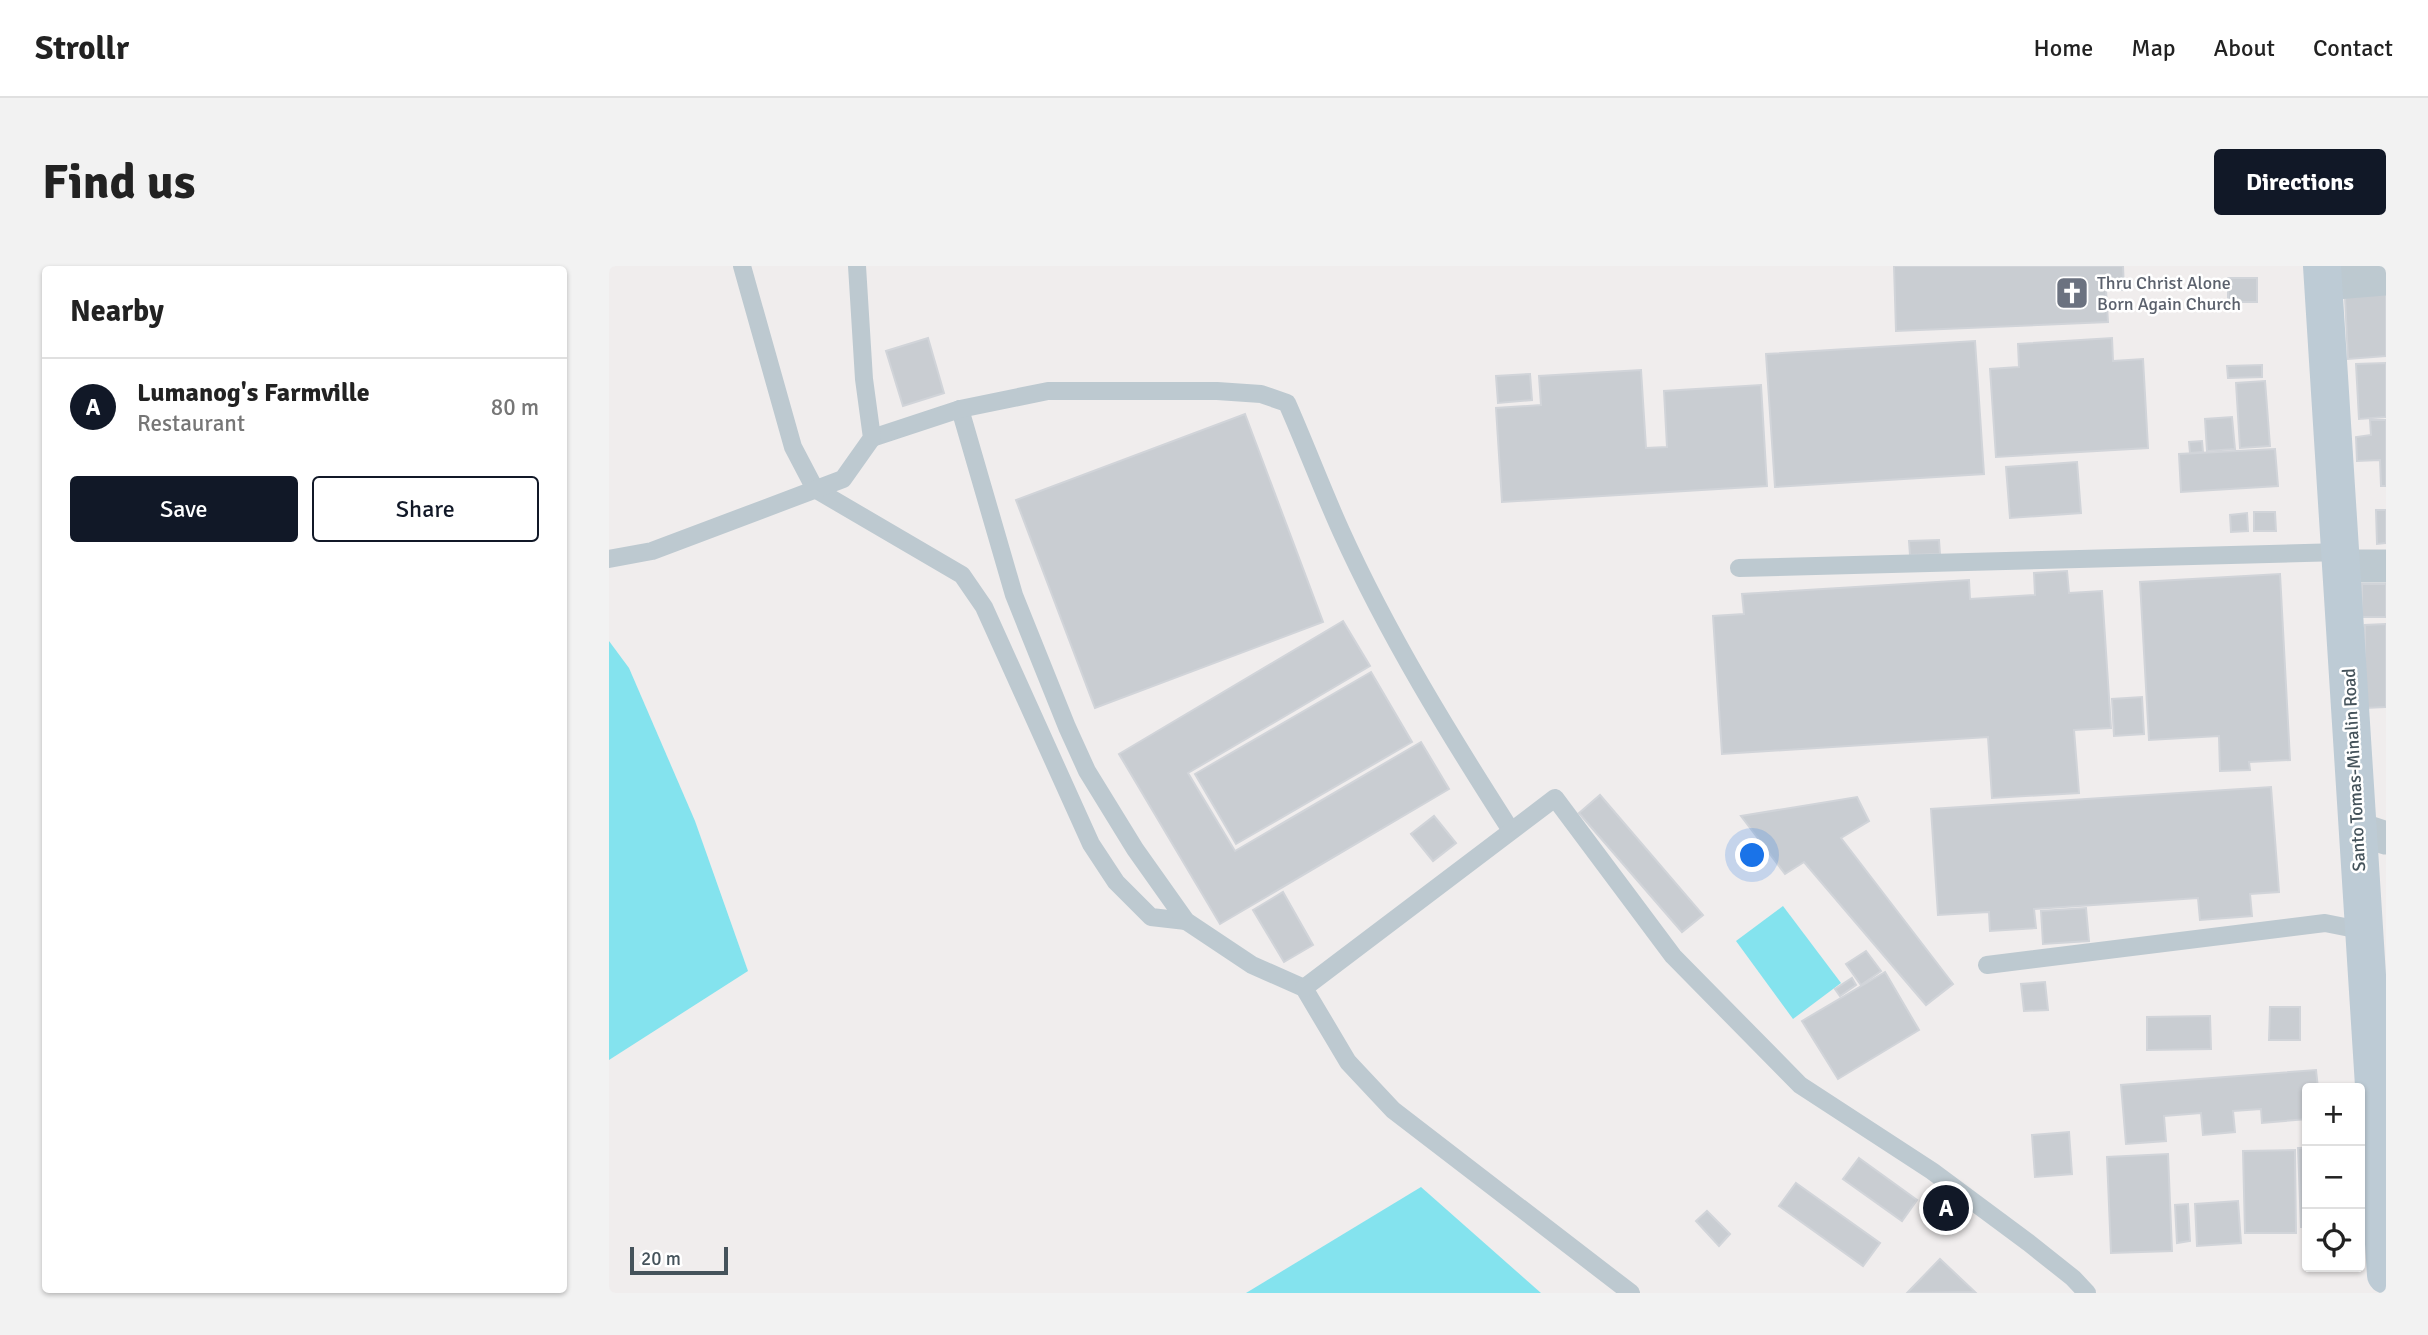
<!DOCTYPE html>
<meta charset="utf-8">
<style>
:root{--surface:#fff;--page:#f2f2f2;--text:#222;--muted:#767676;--line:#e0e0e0;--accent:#111827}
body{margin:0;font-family:Signika,sans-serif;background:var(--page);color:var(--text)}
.controls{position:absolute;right:21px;bottom:21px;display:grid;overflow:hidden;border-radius:7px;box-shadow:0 2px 5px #0004}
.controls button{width:63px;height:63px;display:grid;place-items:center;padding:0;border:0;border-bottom:2px solid var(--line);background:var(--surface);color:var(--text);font:35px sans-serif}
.scale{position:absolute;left:21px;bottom:18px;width:98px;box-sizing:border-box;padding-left:7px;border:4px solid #45535b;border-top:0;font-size:19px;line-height:24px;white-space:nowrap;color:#45535b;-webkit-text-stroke:5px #fff;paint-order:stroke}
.you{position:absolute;left:1144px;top:590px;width:24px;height:24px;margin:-18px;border:5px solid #fff;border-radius:50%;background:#1a73e8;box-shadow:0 0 0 10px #1a73e833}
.badge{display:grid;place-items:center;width:46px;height:46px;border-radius:50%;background:var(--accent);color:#fff;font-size:23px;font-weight:700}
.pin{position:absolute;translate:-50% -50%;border:4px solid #fff;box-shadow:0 2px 7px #0006}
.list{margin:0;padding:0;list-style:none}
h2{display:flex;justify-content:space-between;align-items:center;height:91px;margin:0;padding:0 28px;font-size:30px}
h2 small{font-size:23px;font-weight:400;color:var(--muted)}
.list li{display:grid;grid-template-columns:46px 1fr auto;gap:21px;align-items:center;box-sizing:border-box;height:98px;padding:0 28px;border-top:2px solid var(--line)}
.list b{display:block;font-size:26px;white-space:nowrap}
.list p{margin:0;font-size:23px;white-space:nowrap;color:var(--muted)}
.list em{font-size:23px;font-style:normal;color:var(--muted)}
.actions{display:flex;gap:14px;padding:21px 28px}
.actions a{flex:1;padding:16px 0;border:2px solid var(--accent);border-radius:7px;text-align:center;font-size:24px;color:var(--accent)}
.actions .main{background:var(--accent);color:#fff}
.icon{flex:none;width:38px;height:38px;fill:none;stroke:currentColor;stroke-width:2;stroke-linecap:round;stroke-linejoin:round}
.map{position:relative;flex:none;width:1777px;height:1027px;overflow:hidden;border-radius:7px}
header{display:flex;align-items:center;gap:42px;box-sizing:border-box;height:98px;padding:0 35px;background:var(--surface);border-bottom:2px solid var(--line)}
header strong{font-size:33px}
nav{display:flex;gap:38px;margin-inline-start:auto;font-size:24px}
.intro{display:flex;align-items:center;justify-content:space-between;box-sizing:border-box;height:168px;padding:0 42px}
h1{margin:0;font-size:49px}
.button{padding:18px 32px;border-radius:7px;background:var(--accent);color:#fff;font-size:24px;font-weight:700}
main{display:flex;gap:42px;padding:0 42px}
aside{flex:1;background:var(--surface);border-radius:7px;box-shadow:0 2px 5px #0004}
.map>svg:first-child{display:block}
.water{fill:#84e3ee}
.building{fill:#c9cdd2;stroke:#d1d4d9;stroke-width:2}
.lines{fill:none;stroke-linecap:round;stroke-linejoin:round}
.service{stroke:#bdc9d0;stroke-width:18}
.minor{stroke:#bdc9d0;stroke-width:33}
.secondary{stroke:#bdcbd5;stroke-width:38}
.labels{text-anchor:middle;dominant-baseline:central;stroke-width:5;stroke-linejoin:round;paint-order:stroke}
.worship-label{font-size:18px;fill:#5b616d;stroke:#fff;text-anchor:start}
.street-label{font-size:18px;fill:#45535b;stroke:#fff}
</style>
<header>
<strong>Strollr</strong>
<nav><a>Home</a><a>Map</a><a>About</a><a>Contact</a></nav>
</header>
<div class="intro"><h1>Find us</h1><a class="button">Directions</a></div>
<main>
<aside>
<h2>Nearby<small></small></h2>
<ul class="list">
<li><span class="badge">A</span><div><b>Lumanog's Farmville</b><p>Restaurant</p></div><em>80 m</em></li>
</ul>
<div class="actions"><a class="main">Save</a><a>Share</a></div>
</aside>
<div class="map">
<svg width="1777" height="1027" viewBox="0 0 1777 1027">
<rect width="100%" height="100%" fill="#f0eded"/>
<g class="water">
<path d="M0,375L20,402L86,555L139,705L0,794Z"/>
<path d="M1174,640L1232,717L1184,753L1127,675Z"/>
<path d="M812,921L932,1027H637Z"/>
</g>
<g class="building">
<path d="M1285,0H1514L1515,24H1497L1499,56L1287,65Z"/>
<rect x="1619" y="12" width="29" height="24"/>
<path d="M1777,28V90L1739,93L1736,31Z"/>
<path d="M319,72L335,127L294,140L277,85Z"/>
<path d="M1503,72L1504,95L1534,93L1539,182L1387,191L1381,103L1410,101L1409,78Z"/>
<path d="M1366,75L1375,208L1166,221L1157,88Z"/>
<path d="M1777,97V151L1750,153L1747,98Z"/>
<path d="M1653,99V111L1619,112L1618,100Z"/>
<path d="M1032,104L1037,182L1058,181L1055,125L1152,119L1158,220L893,236L887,142L932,139L930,110Z"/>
<path d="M921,108L923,134L889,137L887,110Z"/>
<path d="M1656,115L1661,180L1631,182L1627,117Z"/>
<path d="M636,148L714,356L486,442L407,234Z"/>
<path d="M1623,151L1626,183L1598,185L1596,153Z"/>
<path d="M1761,154H1777V220H1772L1771,194L1748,195L1747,171L1762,169Z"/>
<path d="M1593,175L1594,186L1581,187L1580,176Z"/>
<path d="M1666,183L1669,220L1572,226L1570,188Z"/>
<path d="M1468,196L1472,247L1401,252L1397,201Z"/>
<path d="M1767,244H1777V277L1768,278Z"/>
<path d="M1645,246H1666L1667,265H1645Z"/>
<path d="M1638,247L1639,265L1622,266L1621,249Z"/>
<path d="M1330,274L1331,288L1301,289L1300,275Z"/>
<path d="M1458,305L1460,327L1493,325L1502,462L1465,464L1470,527L1383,532L1379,471L1113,488L1104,350L1135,348L1133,328L1360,314L1361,333L1426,329L1425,307Z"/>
<path d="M1671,308L1681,494L1640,496L1641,504L1611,505L1610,470L1540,474L1531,316Z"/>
<rect x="1753" y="318" width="24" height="33"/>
<path d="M734,355L761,400L579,507L626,585L812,476L840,523L611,658L510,488Z"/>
<path d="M1777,358V441L1756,442V359Z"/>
<path d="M762,406L803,476L627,578L586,508Z"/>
<path d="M1533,431L1535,468L1505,470L1503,433Z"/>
<path d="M1662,521L1670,626L1641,628L1643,650L1591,654L1589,632L1425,643L1427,662L1381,665L1380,646L1329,649L1322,543Z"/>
<path d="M991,529L1094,649L1073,666L970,547Z"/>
<path d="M1248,531L1260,555L1232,572L1344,718L1317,739L1195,596L1176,608L1132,550Z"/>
<path d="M825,550L847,577L824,595L802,568Z"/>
<path d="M674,626L704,679L675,696L644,644Z"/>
<path d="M1477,642L1480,675L1434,678L1432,645Z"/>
<path d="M1257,685L1272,705L1252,719L1237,698Z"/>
<path d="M1276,706L1310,764L1229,813L1193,755Z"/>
<path d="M1243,712L1247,719L1231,730L1226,723Z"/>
<path d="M1436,716L1439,744L1415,745L1412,718Z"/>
<path d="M1661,741H1691V774H1660Z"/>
<path d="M1601,750L1602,783L1538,784V751Z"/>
<path d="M1707,804L1709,822H1698V853L1653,857L1652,843L1624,845L1626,866L1594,869L1592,847L1555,850L1557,875L1517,878L1512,819Z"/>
<path d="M1460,866L1463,908L1426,911L1423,869Z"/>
<path d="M1689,882H1698V961H1692Z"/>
<path d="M1686,884L1687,967H1636L1634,885Z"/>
<path d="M1559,888L1563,985L1502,987L1498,891Z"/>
<path d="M1250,892L1308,934L1293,955L1234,913Z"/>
<path d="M1187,917L1271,977L1254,1000L1170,940Z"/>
<path d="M1629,935L1632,977L1588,980L1586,938Z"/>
<path d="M1579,938L1581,975L1568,977L1566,939Z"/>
<path d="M1098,945L1121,968L1110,980L1087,955Z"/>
<path d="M1331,993L1366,1026L1298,1027Z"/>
</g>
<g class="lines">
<g class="service">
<path d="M133,0L184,181L206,223L353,309L375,341L482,578L507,616L542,651L577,655"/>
<path d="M351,143L405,329L458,461L478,505L526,583L577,655L643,699L695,722L739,796L784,844L1022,1027"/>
<path d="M263,172L351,143L439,125H608L652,128L678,137C697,180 713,223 732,265C779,369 840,468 901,563"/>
<path d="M0,293L43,285L234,213L263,172L255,113L248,0"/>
<path d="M1130,302L1733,286"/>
<path d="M1378,699L1716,657L1756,665"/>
<path d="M695,722L946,532L1064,690L1191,819L1323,905L1420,977L1464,1012L1478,1027"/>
</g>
<g class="minor">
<path d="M1714,18L1777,13"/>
<path d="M1733,300H1777"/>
<path d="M1747,562L1777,572"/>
</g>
<path class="secondary" d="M1713,0L1777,1009"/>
</g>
<defs>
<symbol id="church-square" viewBox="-11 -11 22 22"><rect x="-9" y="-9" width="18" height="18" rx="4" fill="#6b7280" stroke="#fff"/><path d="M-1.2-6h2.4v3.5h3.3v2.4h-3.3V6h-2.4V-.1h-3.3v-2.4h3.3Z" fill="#fff"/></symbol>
</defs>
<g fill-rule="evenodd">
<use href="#church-square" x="1444" y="8" width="38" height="38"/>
</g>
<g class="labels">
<g class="worship-label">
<text x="1488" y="17">Thru Christ Alone<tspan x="1488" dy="21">Born Again Church</tspan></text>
</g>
<g class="street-label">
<text transform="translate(1745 504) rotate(-93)">Santo Tomas-Minalin Road</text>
</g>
</g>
</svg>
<div class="controls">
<button>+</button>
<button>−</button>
<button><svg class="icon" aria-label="locate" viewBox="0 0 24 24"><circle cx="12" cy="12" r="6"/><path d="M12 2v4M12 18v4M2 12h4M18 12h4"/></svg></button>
</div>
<div class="scale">20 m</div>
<div class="you"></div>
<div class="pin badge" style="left:1337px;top:942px">A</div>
</div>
</main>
